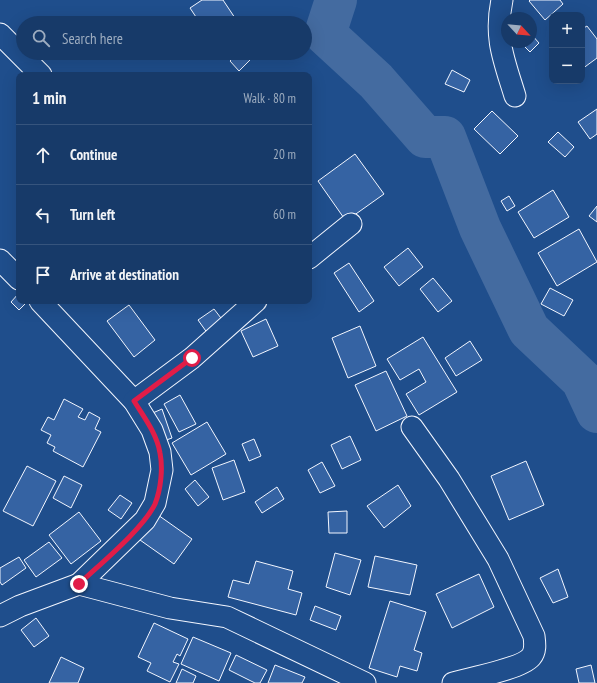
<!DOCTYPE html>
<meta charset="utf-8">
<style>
:root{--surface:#173a69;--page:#244571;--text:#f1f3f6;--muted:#9eadc0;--line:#36547d}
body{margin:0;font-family:"PT Sans Narrow",sans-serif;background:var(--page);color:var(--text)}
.controls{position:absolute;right:12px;top:12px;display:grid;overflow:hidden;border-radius:8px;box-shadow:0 4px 16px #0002}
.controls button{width:36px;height:36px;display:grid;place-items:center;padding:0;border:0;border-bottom:1px solid var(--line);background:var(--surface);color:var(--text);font:20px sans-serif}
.compass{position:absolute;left:501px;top:12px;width:36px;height:36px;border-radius:50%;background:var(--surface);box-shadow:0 4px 16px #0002;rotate:116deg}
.stop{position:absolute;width:12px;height:12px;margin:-9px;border:3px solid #e11d48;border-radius:50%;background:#fff}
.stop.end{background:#e11d48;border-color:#fff;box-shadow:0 1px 4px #0008}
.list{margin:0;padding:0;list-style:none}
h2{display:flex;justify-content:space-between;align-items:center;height:52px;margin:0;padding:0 16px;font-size:17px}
h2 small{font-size:13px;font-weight:400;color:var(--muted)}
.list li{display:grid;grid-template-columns:26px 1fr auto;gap:12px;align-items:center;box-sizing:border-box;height:60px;padding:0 16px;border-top:1px solid var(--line)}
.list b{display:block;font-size:15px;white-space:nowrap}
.list em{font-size:13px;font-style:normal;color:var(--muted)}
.icon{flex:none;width:22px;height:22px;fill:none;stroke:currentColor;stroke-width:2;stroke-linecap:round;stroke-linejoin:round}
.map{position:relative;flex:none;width:597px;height:683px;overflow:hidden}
.search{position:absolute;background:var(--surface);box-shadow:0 4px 16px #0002;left:16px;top:16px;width:296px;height:44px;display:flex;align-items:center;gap:10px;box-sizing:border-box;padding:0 14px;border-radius:22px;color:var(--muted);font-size:15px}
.panel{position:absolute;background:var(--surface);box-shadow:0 4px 16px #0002;left:16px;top:72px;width:296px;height:232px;border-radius:8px}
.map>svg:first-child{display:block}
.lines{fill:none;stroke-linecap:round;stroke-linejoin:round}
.river{stroke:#446ba0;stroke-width:42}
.building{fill:#3563a3;stroke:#f2f6ff}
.street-casing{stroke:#f2f6ff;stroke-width:23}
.street{stroke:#1f4e8c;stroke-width:21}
.route{stroke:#e11d48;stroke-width:5}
</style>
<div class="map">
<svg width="597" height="683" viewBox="0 0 597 683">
<rect width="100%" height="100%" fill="#1f4e8c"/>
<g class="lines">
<path class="river" d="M336,0L325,34L376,81L425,137H445L480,228L529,330L582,380L597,412"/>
</g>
<g class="building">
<path d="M202,0H223L237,21L233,23H200L190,8Z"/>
<path d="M530,0H560L563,4L545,20L529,1Z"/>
<path d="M587,26L597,39V58L582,69V29Z"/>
<path d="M531,34L539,43L530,52L520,42H531Z"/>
<path d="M238,53H257L239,71L230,61Z"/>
<path d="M452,70L470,80L464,92L445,84Z"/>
<path d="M597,109V134L590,139L578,122Z"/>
<path d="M492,111L518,136L500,154L474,129Z"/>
<path d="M558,132L574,147L565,157L548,142Z"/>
<path d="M355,154L384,194L346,221L318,181Z"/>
<path d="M553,190L569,217L534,238L518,212Z"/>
<path d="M509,196L515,206L507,211L501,201Z"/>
<path d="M597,206V222L589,216Z"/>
<path d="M579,229L597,262L557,286L538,253Z"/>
<path d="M408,248L423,267L399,286L384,267Z"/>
<path d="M349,263L374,301L359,312L334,273Z"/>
<path d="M433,278L452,301L438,312L420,289Z"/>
<path d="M550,288L573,300L564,316L541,304Z"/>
<path d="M19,293V301L27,302L19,310L11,302Z"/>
<path d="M129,305L155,340L134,357L107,321Z"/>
<path d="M214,309L224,322L208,334L198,320Z"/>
<path d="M266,319L278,346L253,357L241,331Z"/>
<path d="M360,326L376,366L348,378L332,338Z"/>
<path d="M423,337L457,392L419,415L406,394L426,382L419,369L400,380L387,359Z"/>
<path d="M470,341L482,360L456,376L445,358Z"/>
<path d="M386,371L407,416L376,431L355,385Z"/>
<path d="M180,395L196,424L179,432L164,404Z"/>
<path d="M64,399L83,409L78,417L85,420L89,412L100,418L95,429L101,432L83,467L53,451L55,447L47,443L51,435L41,430L48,417L54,420Z"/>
<path d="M162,409L172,438L158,443L148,415Z"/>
<path d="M207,422L226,454L191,475L172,443Z"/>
<path d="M350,436L361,460L342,469L331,445Z"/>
<path d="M254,439L261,456L249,461L242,444Z"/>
<path d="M234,460L245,492L223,500L212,468Z"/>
<path d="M526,461L544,505L509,520L491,476Z"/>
<path d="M322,462L335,486L320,493L308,470Z"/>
<path d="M27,466L56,481L33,526L3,511Z"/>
<path d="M64,476L82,485L71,508L53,498Z"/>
<path d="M195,480L209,497L198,506L185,489Z"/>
<path d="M398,485L411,506L384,528L367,506Z"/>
<path d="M277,487L284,499L262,513L255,502Z"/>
<path d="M120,495L132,503L121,519L108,510Z"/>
<path d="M347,511V533H329L328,512Z"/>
<path d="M79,512L101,541L71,564L49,535Z"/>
<path d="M158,515L192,539L174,564L140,540Z"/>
<path d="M49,542L62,558L36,577L24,560Z"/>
<path d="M335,553L361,560L350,595L326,587Z"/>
<path d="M375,556L417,565L410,595L368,587Z"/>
<path d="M19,557L26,568L2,585L0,582V568Z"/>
<path d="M256,561L293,571L288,589L302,593L296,615L228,597L233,580L249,584Z"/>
<path d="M558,569L568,597L553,603L540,578Z"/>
<path d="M479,574L494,607L452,628L436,594Z"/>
<path d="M390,601L426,612L414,650L422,653L417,671L400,666L397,677L369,668Z"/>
<path d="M315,606L341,616L336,630L310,620Z"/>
<path d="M36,618L49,636L34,647L21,630Z"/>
<path d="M154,623L188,639L180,656L177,654L173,662L179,664L170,682L147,671L151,663L138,657Z"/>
<path d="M193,637L231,653L219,681L181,664Z"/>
<path d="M236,655L267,670L260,683H255L229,670Z"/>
<path d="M61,657L84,668L78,683H49Z"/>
<path d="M275,665L305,677L302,683H268Z"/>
<path d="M591,665L595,683H579L576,669Z"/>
<path d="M182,669L196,676L193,683H176Z"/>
</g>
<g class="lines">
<defs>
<g id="street">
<path d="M502,0C494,38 504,60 515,96"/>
<path d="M0,34L41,75"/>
<path d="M309,258L351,224"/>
<path d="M0,260L19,279"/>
<path d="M40,301L134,401L152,430L160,452L162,470L155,503L145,520L79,584"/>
<path d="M134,401L192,358L256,301"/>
<path d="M412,427L449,479L498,559L534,636C535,644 536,651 531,657C521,669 470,678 453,683"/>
<path d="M0,616L20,606L79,584L170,608L227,617L365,683"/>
</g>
</defs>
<use href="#street" class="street-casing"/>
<use href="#street" class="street"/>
</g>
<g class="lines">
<path class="route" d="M79,584C100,564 143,529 155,504C161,489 163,468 160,453C157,434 144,417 134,401L192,358"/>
</g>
</svg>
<div class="controls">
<button>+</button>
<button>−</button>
</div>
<svg class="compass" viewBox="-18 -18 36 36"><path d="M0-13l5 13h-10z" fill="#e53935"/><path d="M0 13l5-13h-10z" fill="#9eadc0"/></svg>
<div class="stop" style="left:192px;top:358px"></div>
<div class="stop end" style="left:79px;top:584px"></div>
<div class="search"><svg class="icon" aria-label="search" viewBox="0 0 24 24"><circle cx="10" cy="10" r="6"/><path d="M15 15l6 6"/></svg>Search here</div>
<section class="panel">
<h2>1 min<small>Walk · 80 m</small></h2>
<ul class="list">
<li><svg class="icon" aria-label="ahead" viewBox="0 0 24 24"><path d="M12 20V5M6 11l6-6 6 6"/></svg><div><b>Continue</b></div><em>20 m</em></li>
<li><svg class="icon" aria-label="left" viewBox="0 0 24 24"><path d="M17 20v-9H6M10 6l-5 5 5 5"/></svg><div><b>Turn left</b></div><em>60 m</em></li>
<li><svg class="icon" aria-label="arrive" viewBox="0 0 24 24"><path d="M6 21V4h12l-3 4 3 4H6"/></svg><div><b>Arrive at destination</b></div></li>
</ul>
</section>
</div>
